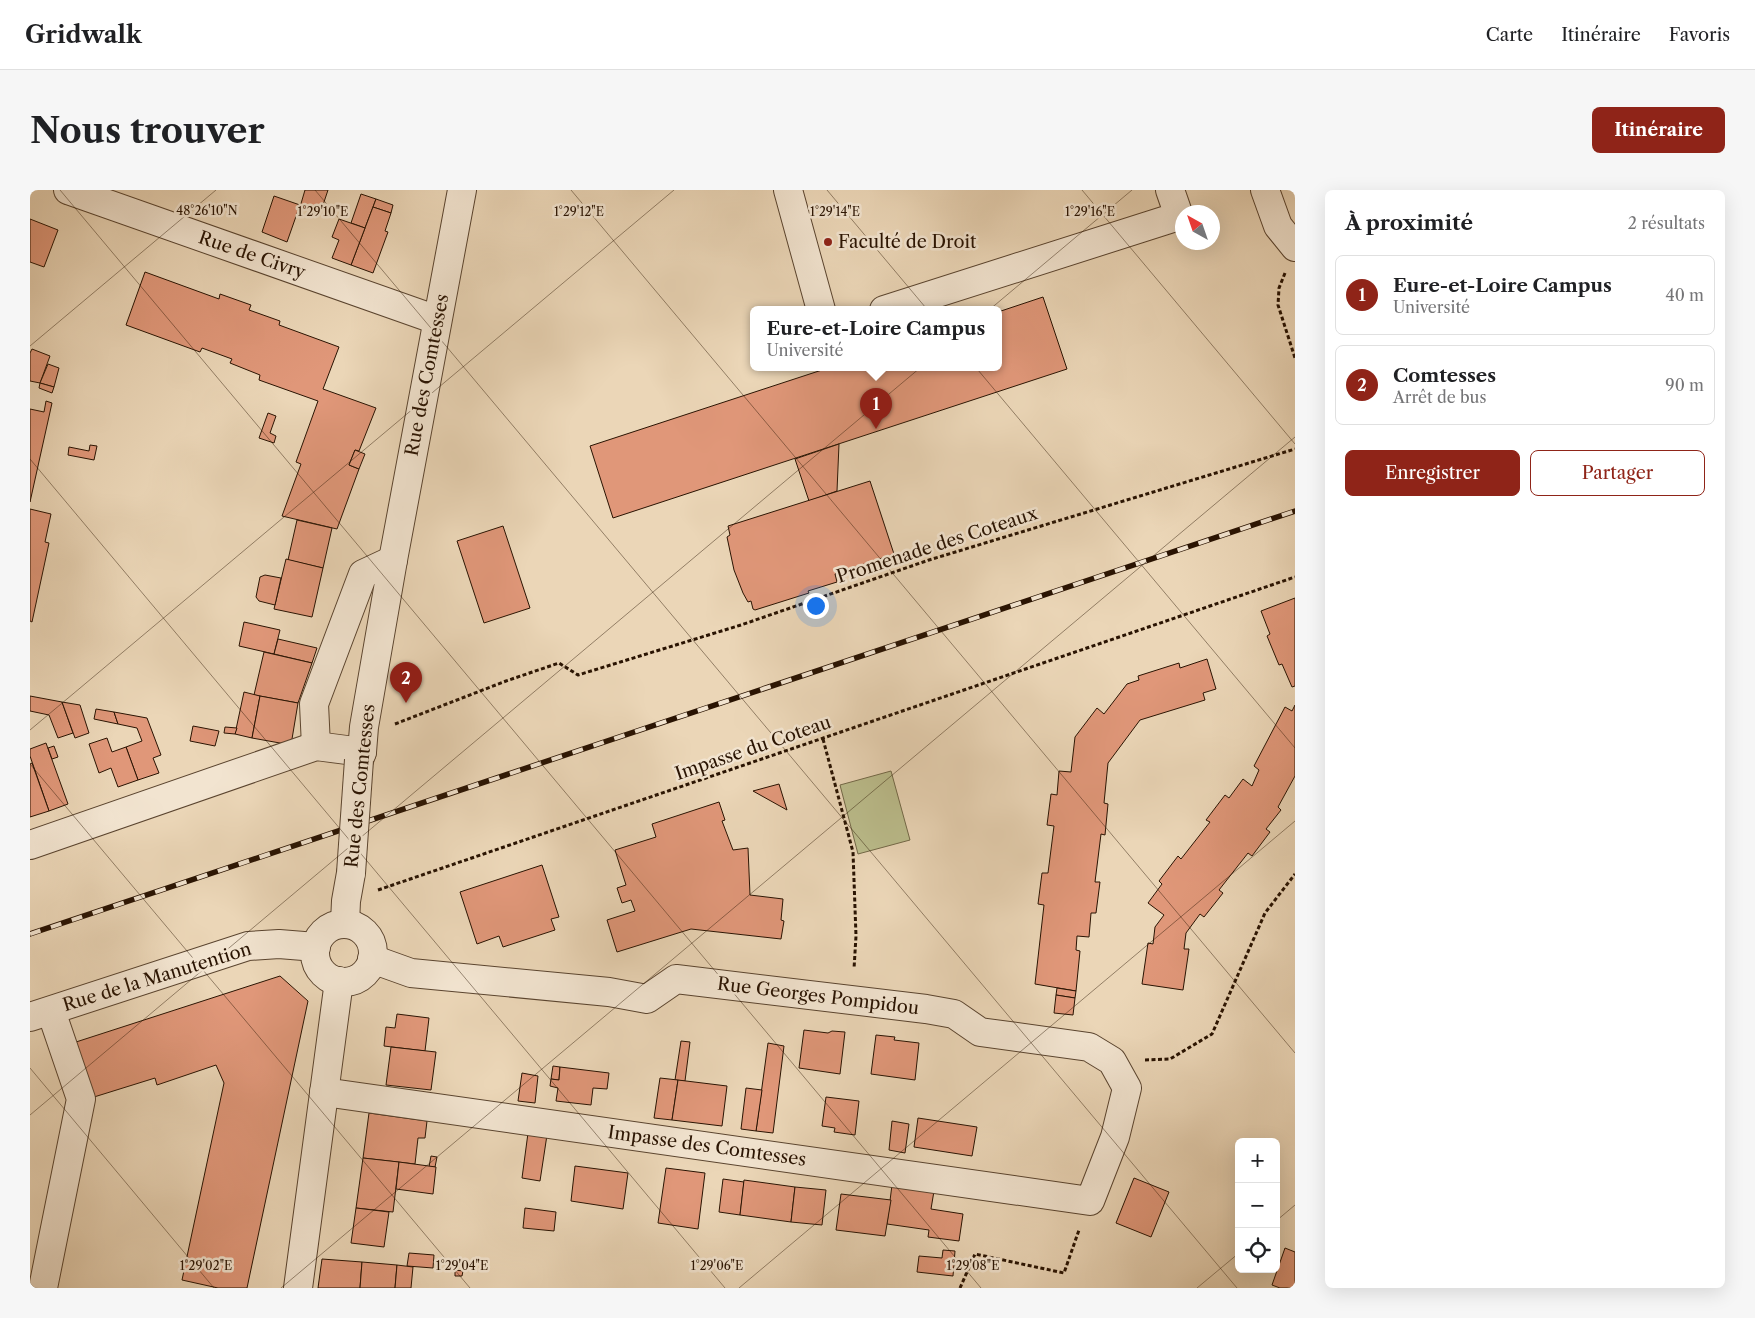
<!DOCTYPE html>
<html lang="fr">
<meta charset="utf-8">
<style>
:root{--surface:#fff;--page:#f6f6f6;--text:#202124;--muted:#757577;--line:#e0e0e0;--accent:#8f2418}
body{margin:0;font-family:"Libre Caslon Text",serif;background:var(--page);color:var(--text)}
.controls{position:absolute;right:15px;bottom:15px;display:grid;overflow:hidden;border-radius:8px;box-shadow:0 5px 20px #0002}
.controls button{width:45px;height:45px;display:grid;place-items:center;padding:0;border:0;border-bottom:1px solid var(--line);background:var(--surface);color:var(--text);font:25px sans-serif}
.compass{position:absolute;left:1145px;top:15px;width:45px;height:45px;border-radius:50%;background:var(--surface);box-shadow:0 5px 20px #0002;rotate:320deg}
.you{position:absolute;left:785px;top:415px;width:18px;height:18px;margin:-12px;border:4px solid #fff;border-radius:50%;background:#1a73e8;box-shadow:0 0 0 8px #1a73e833}
.badge{display:grid;place-items:center;width:32px;height:32px;border-radius:50%;background:var(--accent);color:#fff;font-size:16px;font-weight:700}
.pin{position:absolute;translate:-50% -41px;filter:drop-shadow(0 1px 2px #0008)}
.pin::after{content:'';position:absolute;top:26px;width:18px;height:15px;background:inherit;clip-path:polygon(0 0,100% 0,50% 100%)}
.popup{position:absolute;left:720px;top:116px;width:252px;height:65px;box-sizing:border-box;display:grid;place-content:center;border-radius:8px;background:var(--surface);filter:drop-shadow(0 1px 4px #0005);font-size:16px;white-space:nowrap;color:var(--muted)}
.popup b{font-size:19px;color:var(--text)}
.popup::after{content:'';position:absolute;left:50%;top:100%;margin-left:-10px;border:10px solid transparent;border-top-color:var(--surface)}
.list{margin:0;padding:0;list-style:none}
h2{display:flex;justify-content:space-between;align-items:center;height:65px;margin:0;padding:0 20px;font-size:21px}
h2 small{font-size:16px;font-weight:400;color:var(--muted)}
.list li{display:grid;grid-template-columns:32px 1fr auto;gap:15px;align-items:center;box-sizing:border-box;height:80px;margin:0 10px 10px;padding:0 10px;border:1px solid var(--line);border-radius:8px}
.list b{display:block;font-size:19px;white-space:nowrap}
.list p{margin:0;font-size:16px;white-space:nowrap;color:var(--muted)}
.list em{font-size:16px;font-style:normal;color:var(--muted)}
.actions{display:flex;gap:10px;padding:15px 20px}
.actions a{flex:1;padding:11px 0;border:1px solid var(--accent);border-radius:8px;text-align:center;font-size:18px;color:var(--accent)}
.actions .main{background:var(--accent);color:#fff}
.icon{flex:none;width:28px;height:28px;fill:none;stroke:currentColor;stroke-width:2;stroke-linecap:round;stroke-linejoin:round}
.map{position:relative;flex:none;width:1265px;height:1098px;overflow:hidden;border-radius:8px}
header{display:flex;align-items:center;gap:30px;box-sizing:border-box;height:70px;padding:0 25px;background:var(--surface);border-bottom:1px solid var(--line)}
header strong{font-size:24px}
nav{display:flex;gap:28px;margin-inline-start:auto;font-size:18px}
.intro{display:flex;align-items:center;justify-content:space-between;box-sizing:border-box;height:120px;padding:0 30px}
h1{margin:0;font-size:35px}
.button{padding:12px 22px;border-radius:8px;background:var(--accent);color:#fff;font-size:18px;font-weight:700}
main{display:flex;gap:30px;padding:0 30px}
aside{flex:1;background:var(--surface);border-radius:8px;box-shadow:0 5px 20px #0002}
.map>svg:first-child{display:block}
.green{fill:#bbbd8c;stroke:#726847}
.building{fill:#e09779;stroke:#291302}
.lines{fill:none;stroke-linecap:round;stroke-linejoin:round}
.minor-casing{stroke:#5a442f;stroke-width:30}
.path{stroke:#291302;stroke-width:3;stroke-dasharray:4 2.5;stroke-linecap:butt}
.minor{stroke:#f2e4d0;stroke-width:28}
.rail-casing{stroke:#291302;stroke-width:5.5}
.rail{stroke:#f2e4d0;stroke-width:4;stroke-dasharray:11;stroke-linecap:butt}
.minor-bridge-casing{stroke:#5a442f;stroke-width:30;stroke-linecap:butt}
.minor-bridge{stroke:#f2e4d0;stroke-width:28}
.ticks{fill:none;stroke:#291302;stroke-width:1;stroke-opacity:0.45}
.poi-dot{fill:#8f2418;stroke:#f2e4d0;stroke-width:2}
.labels{text-anchor:middle;dominant-baseline:central;stroke-width:5;stroke-linejoin:round;paint-order:stroke}
.poi-label{font-size:18px;fill:#291302;stroke:#f2e4d0;text-anchor:start}
.street-label{font-size:18px;fill:#291302;stroke:#f2e4d0}
.ticks-label{font-size:12px;text-anchor:middle;fill:#291302;stroke:#f2e4d0;stroke-width:5;stroke-linejoin:round;paint-order:stroke}
</style>
<header>
<strong>Gridwalk</strong>
<nav><a>Carte</a><a>Itinéraire</a><a>Favoris</a></nav>
</header>
<div class="intro"><h1>Nous trouver</h1><a class="button">Itinéraire</a></div>
<main>
<div class="map">
<svg width="1265" height="1098" viewBox="0 0 1265 1098">
<rect width="100%" height="100%" fill="#ebd6b7"/>
<filter id="stains"><feTurbulence type="fractalNoise" baseFrequency=".004" numOctaves="4"/><feColorMatrix values="0 0 0 0 .2 0 0 0 0 .09 0 0 0 0 .02 0 0 0 .5 -.17"/></filter>
<radialGradient id="worn" r=".72"><stop offset=".6" stop-color="#630" stop-opacity="0"/><stop offset="1" stop-color="#630" stop-opacity=".3"/></radialGradient>
<path class="green" d="M861,581L880,650L828,664L810,595Z"/>
<g class="building">
<path d="M275,0H298L290,24L270,17Z"/>
<path d="M331,4L346,9L335,38L321,33Z"/>
<path d="M244,6L270,15L257,52L232,42Z"/>
<path d="M346,9L363,15L361,23L343,17Z"/>
<path d="M343,17L361,23L355,41L358,42L343,83L321,75Z"/>
<path d="M0,29L28,40L14,77L0,72Z"/>
<path d="M309,29L335,38L321,75L302,68L309,50L302,47Z"/>
<path d="M115,82L189,109L190,104L221,115L219,120L250,131L249,135L309,157L293,199L346,218L329,261L325,260L319,275L329,279L307,339L252,326L271,274L266,272L288,211L229,190L230,185L200,173L202,169L172,158L170,162L96,135Z"/>
<path d="M1013,107L1037,179L583,328L560,256L798,178H968V122Z"/>
<path d="M2,159L20,166L10,193L0,191V163Z"/>
<path d="M18,174L29,178L24,197L10,193Z"/>
<path d="M10,193L24,197L22,203L9,198Z"/>
<path d="M16,211L22,213L0,312V219L14,222Z"/>
<path d="M238,223L246,226L240,243L246,246L244,253L229,248Z"/>
<path d="M809,254L807,301L779,311L765,269Z"/>
<path d="M60,255L67,256L64,270L38,265L39,257L59,261Z"/>
<path d="M325,260L335,264L329,279L319,275Z"/>
<path d="M840,291L864,364L805,384L807,392L778,401L779,403L725,420L723,419L721,411L718,412L713,403L704,380L697,347L700,345L698,336Z"/>
<path d="M0,319L21,324L15,352L19,353L2,432L0,431Z"/>
<path d="M267,330L302,338L293,378L258,370Z"/>
<path d="M473,336L500,418L454,433L427,351Z"/>
<path d="M256,369L293,378L282,427L244,419Z"/>
<path d="M235,385L251,388L245,415L229,411L226,407L230,387Z"/>
<path d="M1265,408V496L1262,497L1252,474L1249,475L1237,446L1240,444L1231,421Z"/>
<path d="M214,432L250,440L244,464L209,456Z"/>
<path d="M248,449L287,458L282,473L244,464Z"/>
<path d="M234,462L282,473L268,513L224,505Z"/>
<path d="M1177,469L1186,499L1173,503L1175,510L1110,530L1078,573L1074,613L1078,614L1075,645L1071,644L1065,692H1070L1066,723H1061L1059,747L1047,746L1046,760L1050,761L1046,801L1005,794L1014,715L1008,714L1012,683H1018L1024,636L1017,635L1021,604L1027,605L1029,581L1041,582L1045,547L1067,518L1074,524L1097,494L1109,490L1108,486L1149,473L1150,478Z"/>
<path d="M214,502L230,506L222,548L205,544Z"/>
<path d="M0,506L32,512L43,543L28,548L19,525L0,521Z"/>
<path d="M230,506L268,513L261,555L222,548Z"/>
<path d="M32,512L50,515L59,543L45,548Z"/>
<path d="M1265,515V586L1248,617L1251,620L1236,639L1240,642L1222,666L1218,663L1189,700L1193,703L1174,727L1170,724L1156,743L1154,759H1159L1153,800L1112,794L1118,753L1123,754L1125,737L1134,725L1118,713L1132,694L1129,691L1148,666L1151,669L1180,632L1176,630L1195,605L1199,608L1213,589L1222,596L1229,580L1224,576L1255,517L1262,521Z"/>
<path d="M66,519L84,522L88,534L64,529Z"/>
<path d="M84,522L117,528L131,565L123,568L129,583L108,590L96,557L112,551L107,538L88,534Z"/>
<path d="M163,536L189,541L185,556L160,551Z"/>
<path d="M195,537L207,538L205,544L194,543Z"/>
<path d="M77,548L82,562L96,557L108,590L88,597L81,578L69,583L59,554Z"/>
<path d="M16,553L38,614L19,621L0,566V559Z"/>
<path d="M24,556L28,567L22,569L18,558Z"/>
<path d="M2,573L19,621L0,627V574Z"/>
<path d="M749,594L757,620L723,601Z"/>
<path d="M689,612L695,630L692,631L703,660L718,658L720,705L753,709L751,730L754,731L751,749L661,739L587,762L577,730L605,721L601,710L592,713L587,698L596,695L585,660L626,647L622,634Z"/>
<path d="M512,675L529,727L521,729L525,740L473,757L469,746L447,754L430,702Z"/>
<path d="M250,786L278,811L217,1098H188L152,1090L194,893L186,875L127,895L125,888L64,907L46,852Z"/>
<path d="M1027,798L1046,801L1045,808L1026,805Z"/>
<path d="M1026,805L1045,808L1043,825L1024,823Z"/>
<path d="M367,824L399,828L395,861L354,856L356,837L365,838Z"/>
<path d="M774,840L798,843L802,841L815,842L810,884L769,878Z"/>
<path d="M846,845L865,847L864,850L889,853L885,890L841,884Z"/>
<path d="M651,851L660,852L655,891L645,890Z"/>
<path d="M738,853L754,856L743,943L726,941Z"/>
<path d="M361,857L406,862L401,900L356,895Z"/>
<path d="M523,876L530,877L529,890L521,889Z"/>
<path d="M530,877L579,883L577,899L563,898L561,915L526,911L528,898L520,896L521,889L529,890Z"/>
<path d="M492,883L508,886L505,913L488,911Z"/>
<path d="M630,888L648,890L642,930L624,928Z"/>
<path d="M648,890L697,896L692,936L642,930Z"/>
<path d="M716,898L732,900L726,941L711,939Z"/>
<path d="M796,907L829,911L825,945L804,942L805,938L792,936Z"/>
<path d="M339,923L397,931L395,948H388L385,974L333,968Z"/>
<path d="M888,928L947,937L942,966L884,957Z"/>
<path d="M862,931L879,934L875,963L859,960Z"/>
<path d="M498,943L517,945L510,991L492,988Z"/>
<path d="M401,966L407,967L405,977H399Z"/>
<path d="M333,968L369,972L363,1022L326,1018Z"/>
<path d="M369,972L406,977L403,1004L366,999Z"/>
<path d="M545,976L598,983L593,1019L541,1011Z"/>
<path d="M636,978L675,983L668,1039L628,1033Z"/>
<path d="M1104,988L1139,1002L1121,1047L1086,1033Z"/>
<path d="M693,989L714,992L710,1025L689,1022Z"/>
<path d="M714,990L765,997L761,1032L710,1025Z"/>
<path d="M862,995L904,1001L901,1019L933,1024L929,1051L898,1047L899,1040L857,1034Z"/>
<path d="M765,997L796,1000L792,1035L761,1032Z"/>
<path d="M811,1004L861,1010L855,1046L806,1040Z"/>
<path d="M326,1018L359,1022L354,1057L321,1053Z"/>
<path d="M495,1018L526,1022L524,1041L493,1038Z"/>
<path d="M1255,1058L1265,1062V1098H1250L1242,1095Z"/>
<path d="M913,1060L925,1061L923,1086L887,1082L889,1066L912,1068Z"/>
<path d="M379,1063L404,1065L403,1078L377,1076Z"/>
<path d="M292,1069L332,1072L330,1098H288Z"/>
<path d="M332,1072L367,1075L365,1098H330Z"/>
<path d="M367,1075L383,1077L381,1098H365Z"/>
<path d="M425,1080L433,1081L432,1086H425Z"/>
</g>
<g class="lines">
<defs>
<g id="minor">
<path d="M38,0L407,130"/>
<path d="M758,0L791,120"/>
<path d="M1235,0L1248,36L1265,57"/>
<path d="M854,120L1149,26L1140,0"/>
<path d="M286,556L284,514L333,384L363,370"/>
<path d="M329,570L332,562L334,537L363,370L432,0"/>
<path d="M0,655L286,556L332,562"/>
<path d="M315,733L316,711L321,683"/>
<circle cx="314" cy="763" r="29"/>
<path d="M0,827L218,756L249,754L286,757"/>
<path d="M294,902L1060,1011L1085,947L1097,898L1082,871L1059,857L950,842L924,824L896,819L646,789L617,809L579,802L381,783L342,769"/>
<path d="M13,1098L51,909L21,821"/>
<path d="M268,1098L309,791"/>
</g>
</defs>
<use href="#minor" class="minor-casing"/>
<g class="path">
<path d="M1255,83L1249,98L1248,115L1265,168"/>
<path d="M365,534L476,491L529,473L548,485L711,435L899,370L1265,259"/>
<path d="M793,549L823,662L826,746L824,779"/>
<path d="M348,700L1265,387"/>
<path d="M1115,870L1140,869L1182,844L1235,723L1265,684"/>
<path d="M930,1098L945,1064L1034,1083L1049,1040"/>
</g>
<use href="#minor" class="minor"/>
<defs>
<path id="rail" d="M0,744L1265,321"/>
</defs>
<use href="#rail" class="rail-casing"/>
<use href="#rail" class="rail"/>
<defs>
<path id="minor-bridge" d="M321,683L329,570"/>
</defs>
<use href="#minor-bridge" class="minor-bridge-casing"/>
<use href="#minor-bridge" class="minor-bridge"/>
</g>
<path class="ticks" d="M30,0L951,1098M285,0L1207,1098M541,0L1265,863M797,0L1265,558M1052,0L1265,254M0,156L186,0M0,269L695,1098M0,540L644,0M0,574L440,1098M0,878L184,1098M0,925L1102,0M1246,1031L1265,1015M251,1098L1265,247M709,1098L1265,631M1167,1098L1209,1063"/>
<circle class="poi-dot" cx="798" cy="52" r="5"/>
<g class="labels">
<g class="poi-label">
<text x="808" y="52">Faculté de Droit</text>
</g>
<g class="street-label">
<text transform="translate(222 65) rotate(19)">Rue de Civry</text>
<text transform="translate(397 185) rotate(-79)">Rue des Comtesses</text>
<text transform="translate(907 355) rotate(-18)">Promenade des Coteaux</text>
<text transform="translate(723 558) rotate(-19)">Impasse du Coteau</text>
<text transform="translate(330 596) rotate(-84)">Rue des Comtesses</text>
<text transform="translate(127 787) rotate(-17)">Rue de la Manutention</text>
<text transform="translate(788 806) rotate(7)">Rue Georges Pompidou</text>
<text transform="translate(677 956) rotate(8)">Impasse des Comtesses</text>
</g>
</g>
<g class="ticks-label">
<text x="177" y="25">48°26'10"N</text>
<text x="293" y="26">1°29'10"E</text>
<text x="549" y="26">1°29'12"E</text>
<text x="1060" y="26">1°29'16"E</text>
<text x="805" y="26">1°29'14"E</text>
<text x="176" y="1080">1°29'02"E</text>
<text x="432" y="1080">1°29'04"E</text>
<text x="687" y="1080">1°29'06"E</text>
<text x="943" y="1080">1°29'08"E</text>
</g>
<rect width="100%" height="100%" filter="url(#stains)"/>
<rect width="100%" height="100%" fill="url(#worn)"/>
</svg>
<div class="controls">
<button>+</button>
<button>−</button>
<button><svg class="icon" aria-label="locate" viewBox="0 0 24 24"><circle cx="12" cy="12" r="6"/><path d="M12 2v4M12 18v4M2 12h4M18 12h4"/></svg></button>
</div>
<svg class="compass" viewBox="-18 -18 36 36"><path d="M0-13l5 13h-10z" fill="#e53935"/><path d="M0 13l5-13h-10z" fill="#757577"/></svg>
<div class="you"></div>
<div class="pin badge" style="left:846px;top:239px">1</div>
<div class="popup"><b>Eure-et-Loire Campus</b>Université</div>
<div class="pin badge" style="left:376px;top:513px">2</div>
</div>
<aside>
<h2>À proximité<small>2 résultats</small></h2>
<ul class="list">
<li><span class="badge">1</span><div><b>Eure-et-Loire Campus</b><p>Université</p></div><em>40 m</em></li>
<li><span class="badge">2</span><div><b>Comtesses</b><p>Arrêt de bus</p></div><em>90 m</em></li>
</ul>
<div class="actions"><a class="main">Enregistrer</a><a>Partager</a></div>
</aside>
</main>
